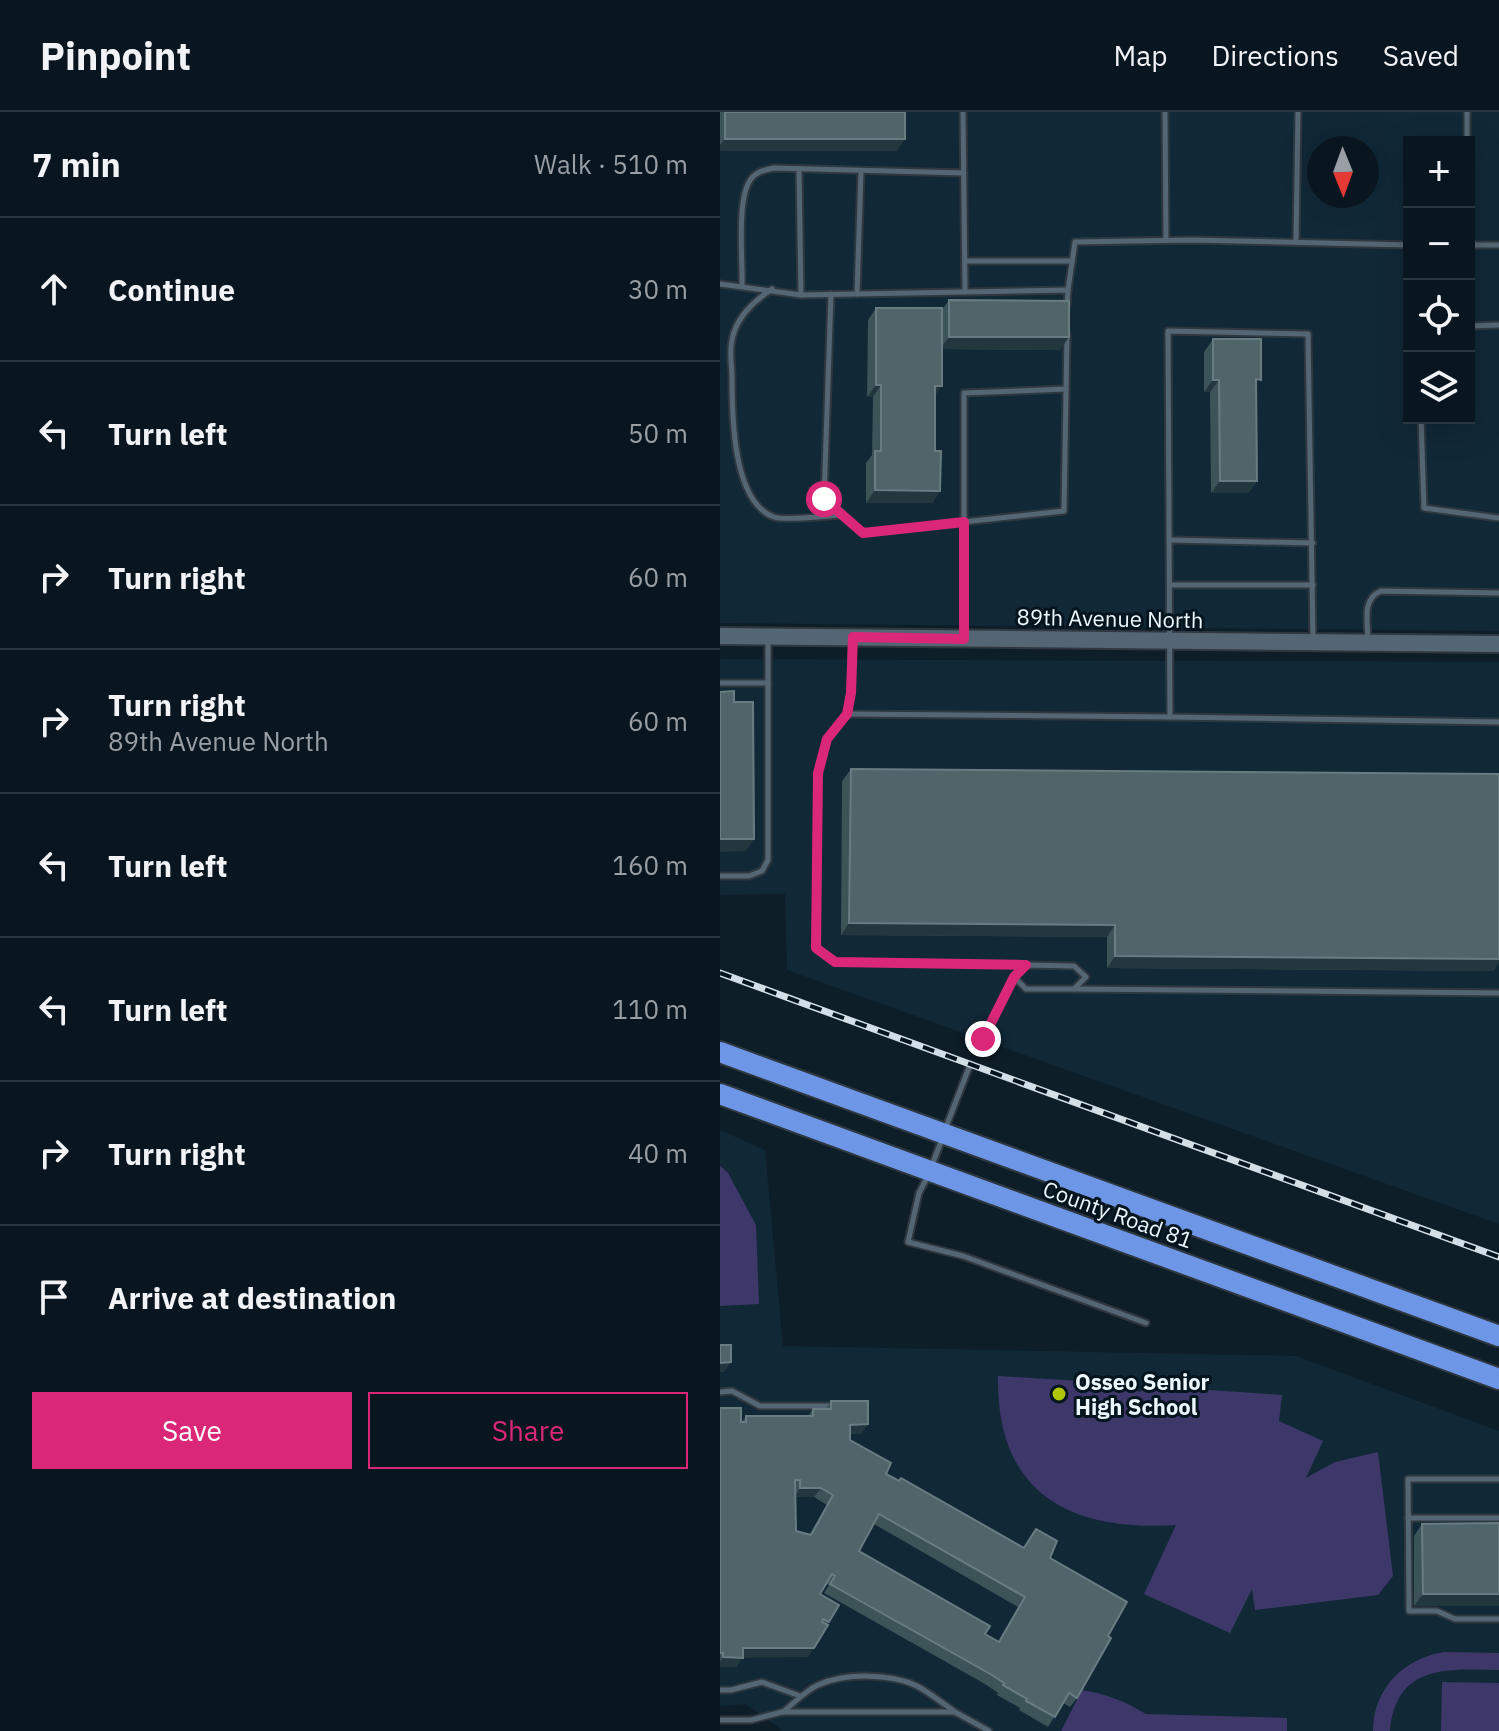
<!DOCTYPE html>
<meta charset="utf-8">
<style>
:root{--surface:#0a161f;--page:#18232c;--text:#f1f3f6;--muted:#999fa4;--line:#2a353d;--accent:#db2777}
body{margin:0;font-family:"IBM Plex Sans",sans-serif;background:var(--page);color:var(--text)}
.controls{position:absolute;right:24px;top:24px;display:grid;overflow:hidden;border-radius:0px;box-shadow:0 8px 32px #0002}
.controls button{width:72px;height:72px;display:grid;place-items:center;padding:0;border:0;border-bottom:2px solid var(--line);background:var(--surface);color:var(--text);font:40px sans-serif}
.compass{position:absolute;left:587px;top:24px;width:72px;height:72px;border-radius:50%;background:var(--surface);box-shadow:0 8px 32px #0002;rotate:179deg}
.stop{position:absolute;width:24px;height:24px;margin:-18px;border:6px solid #db2777;border-radius:50%;background:#fff}
.stop.end{background:#db2777;border-color:#fff;box-shadow:0 2px 8px #0008}
.list{margin:0;padding:0;list-style:none}
h2{display:flex;justify-content:space-between;align-items:center;height:104px;margin:0;padding:0 32px;font-size:34px}
h2 small{font-size:26px;font-weight:400;color:var(--muted)}
.list li{display:grid;grid-template-columns:52px 1fr auto;gap:24px;align-items:center;box-sizing:border-box;height:144px;padding:0 32px;border-top:2px solid var(--line)}
.list b{display:block;font-size:30px;white-space:nowrap}
.list p{margin:0;font-size:26px;white-space:nowrap;color:var(--muted)}
.list em{font-size:26px;font-style:normal;color:var(--muted)}
.actions{display:flex;gap:16px;padding:24px 32px}
.actions a{flex:1;padding:18px 0;border:2px solid var(--accent);border-radius:0px;text-align:center;font-size:28px;color:var(--accent)}
.actions .main{background:var(--accent);color:#fff}
.icon{flex:none;width:44px;height:44px;fill:none;stroke:currentColor;stroke-width:2;stroke-linecap:round;stroke-linejoin:round}
.map{position:relative;flex:none;width:779px;height:1619px;overflow:hidden}
header{display:flex;align-items:center;gap:48px;box-sizing:border-box;height:112px;padding:0 40px;background:var(--surface);border-bottom:2px solid var(--line)}
header strong{font-size:38px}
nav{display:flex;gap:44px;margin-inline-start:auto;font-size:28px}
main{display:flex}
aside{flex:1;background:var(--surface)}
.map>svg:first-child{display:block}
.built{fill:#112837;fill-rule:evenodd}
.green{fill:#3e386a}
.lines{fill:none;stroke-linecap:round;stroke-linejoin:round}
.lane-casing{stroke:#2f3840;stroke-width:9}
.secondary-casing{stroke:#2f3840;stroke-width:20}
.highway-casing{stroke:#2f3840;stroke-width:24}
.lane{stroke:#546673;stroke-width:5}
.secondary{stroke:#546673;stroke-width:16}
.highway{stroke:#6d96e7;stroke-width:20}
.rail-casing{stroke:#d3dfe6;stroke-width:7}
.rail{stroke:#05151f;stroke-width:4;stroke-dasharray:12;stroke-linecap:butt}
.wall{fill:#3c5358;fill-rule:evenodd}
.shaded-wall{fill:#22373e}
.building{fill:#4f656a;stroke:#687c81;stroke-width:2;fill-rule:evenodd}
.route{stroke:#db2777;stroke-width:10}
.poi-dot{fill:#aec508;stroke:#05151f;stroke-width:3}
.labels{text-anchor:middle;dominant-baseline:central;stroke-width:6;stroke-linejoin:round;paint-order:stroke}
.street-label{font-size:22px;fill:#ecf7fe;stroke:#05151f}
.poi-label{font-size:22px;font-weight:bold;fill:#ecf7fe;stroke:#05151f;text-anchor:start}
</style>
<header>
<strong>Pinpoint</strong>
<nav><a>Map</a><a>Directions</a><a>Saved</a></nav>
</header>
<main>
<aside>
<h2>7 min<small>Walk · 510 m</small></h2>
<ul class="list">
<li><svg class="icon" aria-label="ahead" viewBox="0 0 24 24"><path d="M12 20V5M6 11l6-6 6 6"/></svg><div><b>Continue</b></div><em>30 m</em></li>
<li><svg class="icon" aria-label="left" viewBox="0 0 24 24"><path d="M17 20v-9H6M10 6l-5 5 5 5"/></svg><div><b>Turn left</b></div><em>50 m</em></li>
<li><svg class="icon" aria-label="right" viewBox="0 0 24 24"><path d="M7 20v-9h11M14 6l5 5-5 5"/></svg><div><b>Turn right</b></div><em>60 m</em></li>
<li><svg class="icon" aria-label="right" viewBox="0 0 24 24"><path d="M7 20v-9h11M14 6l5 5-5 5"/></svg><div><b>Turn right</b><p>89th Avenue North</p></div><em>60 m</em></li>
<li><svg class="icon" aria-label="left" viewBox="0 0 24 24"><path d="M17 20v-9H6M10 6l-5 5 5 5"/></svg><div><b>Turn left</b></div><em>160 m</em></li>
<li><svg class="icon" aria-label="left" viewBox="0 0 24 24"><path d="M17 20v-9H6M10 6l-5 5 5 5"/></svg><div><b>Turn left</b></div><em>110 m</em></li>
<li><svg class="icon" aria-label="right" viewBox="0 0 24 24"><path d="M7 20v-9h11M14 6l5 5-5 5"/></svg><div><b>Turn right</b></div><em>40 m</em></li>
<li><svg class="icon" aria-label="arrive" viewBox="0 0 24 24"><path d="M6 21V4h12l-3 4 3 4H6"/></svg><div><b>Arrive at destination</b></div></li>
</ul>
<div class="actions"><a class="main">Save</a><a>Share</a></div>
</aside>
<div class="map">
<svg width="779" height="1619" viewBox="0 0 779 1619">
<rect width="100%" height="100%" fill="#0e1e29"/>
<g class="built">
<path d="M0,0H779V519L0,511ZM689,30H749V306H689ZM599,36H647V84H599Z"/>
<path d="M0,547L779,550V1112L67,858L65,782L0,783Z"/>
<path d="M0,1018L45,1038L63,1234L576,1244L779,1319V1619H63L26,1592L0,1594Z"/>
</g>
<g class="green">
<path d="M0,1054L8,1061L36,1113L39,1192L0,1194Z"/>
<path d="M278,1264L408,1272L419,1280L431,1274L562,1283L559,1309L603,1329L586,1366L615,1350L658,1340L673,1464L658,1483L535,1498L532,1477L510,1521L424,1482L456,1413C349,1420 276,1381 278,1264Z"/>
<path d="M724,1540L779,1541V1558C727,1557 676,1552 670,1619H653C653,1577 684,1546 724,1540Z"/>
<path d="M722,1570L779,1571V1619H721Z"/>
<path d="M362,1578C386,1582 405,1589 426,1602L567,1606V1619H341Z"/>
</g>
<g class="lines">
<defs>
<g id="lane">
<path d="M243,0L245,180"/>
<path d="M445,0L446,128"/>
<path d="M747,0V30"/>
<path d="M79,57L81,183"/>
<path d="M576,130L578,0"/>
<path d="M749,133H779"/>
<path d="M245,149H352"/>
<path d="M0,172L81,183L348,178L347,193"/>
<path d="M22,174C23,149 16,86 31,67C37,59 45,58 54,56L244,61"/>
<path d="M52,177C34,189 16,205 12,228C9,240 12,254 12,265C12,301 12,390 54,405C65,409 107,404 121,403"/>
<path d="M348,178L355,130L472,128L689,133"/>
<path d="M111,182L104,387L143,421L344,399L347,223"/>
<path d="M137,182L141,59"/>
<path d="M749,214L779,213"/>
<path d="M701,306L704,396L779,406"/>
<path d="M450,428L593,431"/>
<path d="M450,473H593"/>
<path d="M244,522V281L346,277"/>
<path d="M132,528L131,581L127,602L107,627L98,661L96,836L115,850L306,853"/>
<path d="M648,529C648,512 641,487 661,479L779,481"/>
<path d="M0,571H48V528"/>
<path d="M127,602L450,605L448,219L588,222L593,528"/>
<path d="M450,605L779,610"/>
<path d="M0,764H29L42,759L48,748V571"/>
<path d="M354,877L779,881"/>
<path d="M263,927L294,865L306,853L354,854L366,865L354,877H306L294,865"/>
<path d="M226,1015L250,953"/>
<path d="M212,1053L223,1025"/>
<path d="M209,1062L199,1081L188,1130L243,1144L426,1211"/>
<path d="M0,1280L12,1279L40,1294H111"/>
<path d="M779,1367H688L689,1499H717L735,1507H779"/>
<path d="M688,1406H779"/>
<path d="M0,1578H11L42,1570L80,1584"/>
<path d="M63,1600C74,1591 85,1579 98,1573C125,1561 171,1561 197,1574C210,1581 222,1591 234,1599"/>
<path d="M0,1608H31L62,1600H235L269,1619"/>
</g>
<path id="secondary" d="M0,524L779,532"/>
<g id="highway">
<path d="M0,940L779,1224"/>
<path d="M0,982L779,1267"/>
</g>
</defs>
<use href="#lane" class="lane-casing"/>
<use href="#secondary" class="secondary-casing"/>
<use href="#highway" class="highway-casing"/>
<use href="#lane" class="lane"/>
<use href="#secondary" class="secondary"/>
<use href="#highway" class="highway"/>
<defs>
<path id="rail" d="M0,861L779,1145"/>
</defs>
<use href="#rail" class="rail-casing"/>
<use href="#rail" class="rail"/>
</g>
<g class="wall">
<path d="M0,0H185L177,39H0Z"/>
<path d="M229,188L340,238L222,237L215,283V339L220,379L212,391H146V351L152,343L153,285H147L148,208L156,196L222,198Z"/>
<path d="M493,227L536,274L537,369L528,381H491L490,280H484V240Z"/>
<path d="M131,657L779,847V850L773,859L387,856V825L121,823L122,669Z"/>
<path d="M111,1289L141,1322H130V1328L166,1362L303,1435L330,1446L388,1524L357,1586L350,1595L343,1591L328,1615L299,1598L300,1596L277,1583L278,1581L265,1572L104,1481L109,1473L106,1472L100,1482L119,1493L88,1545H23L16,1555H0V1296L22,1310L26,1304H88L93,1297H106ZM76,1385H94L107,1393L90,1422L76,1419ZM154,1412L298,1495L279,1529L265,1522L139,1439Z"/>
<path d="M779,1411V1494H694V1424L702,1412Z"/>
</g>
<g class="shaded-wall">
<path d="M5,27H185L177,39H0V33Z"/>
<path d="M229,225H349L340,238L220,237Z"/>
<path d="M493,268H499L490,280H484Z"/>
<path d="M156,273H161L153,285H147Z"/>
<path d="M215,274H222L213,286Z"/>
<path d="M500,369H537L528,381H491Z"/>
<path d="M155,378L220,379L212,391H146Z"/>
<path d="M0,727H34L26,739L0,740Z"/>
<path d="M129,811L395,813L387,825L121,823Z"/>
<path d="M395,844L779,847V850L773,859L387,856Z"/>
<path d="M11,1250L4,1260H0V1251Z"/>
<path d="M148,1312L141,1322H124L130,1313Z"/>
<path d="M80,1376H101L94,1385H74Z"/>
<path d="M703,1482H779V1494H694Z"/>
<path d="M23,1536H94L88,1545L17,1546Z"/>
<path d="M3,1545L23,1546L16,1555H0V1550Z"/>
</g>
<g class="building">
<rect x="5" y="0" width="180" height="27"/>
<path d="M229,188L349,189V225H229Z"/>
<path d="M156,196H222V274H215V339H221L220,379L155,378V339H161V273H156Z"/>
<path d="M493,227H541V268L536,267L537,369H500L499,268H493Z"/>
<path d="M14,579V590H33L34,727H0V580Z"/>
<path d="M131,657L779,662V847L395,844V813L129,811Z"/>
<path d="M0,1233H11V1250L0,1251Z"/>
<path d="M111,1289H148V1312L130,1313V1328L171,1351L166,1362L179,1369L181,1366L304,1436L316,1417L337,1429L330,1446L407,1490L388,1524L391,1526L357,1586L349,1581L335,1605L306,1589L307,1587L283,1573L284,1571L272,1563L110,1472L115,1464L112,1462L100,1482L119,1493L109,1510L103,1507L102,1510L108,1513L94,1536H23V1546L3,1545V1541H0V1296H21V1310H26V1304H93V1297H111ZM75,1368H80V1376H101L113,1383L91,1423L76,1419ZM159,1402L305,1485L279,1530L265,1522L270,1514L139,1439Z"/>
<path d="M779,1411V1482H703L702,1412Z"/>
</g>
<g class="lines">
<path class="route" d="M104,387L143,421L244,410V527L133,525L131,581L127,602L107,627L98,661L96,836L115,850L306,853L294,865L263,927"/>
</g>
<circle class="poi-dot" cx="339" cy="1282" r="8"/>
<g class="labels">
<g class="street-label">
<text transform="translate(390 506) rotate(1)">89th Avenue North</text>
<text transform="translate(398 1102) rotate(20)">County Road 81</text>
</g>
<g class="poi-label">
<text x="355" y="1269">Osseo Senior<tspan x="355" dy="25">High School</tspan></text>
</g>
</g>
</svg>
<div class="controls">
<button>+</button>
<button>−</button>
<button><svg class="icon" aria-label="locate" viewBox="0 0 24 24"><circle cx="12" cy="12" r="6"/><path d="M12 2v4M12 18v4M2 12h4M18 12h4"/></svg></button>
<button><svg class="icon" aria-label="layers" viewBox="0 0 24 24"><path d="M12 4l9 5-9 5-9-5zM3 14l9 5 9-5"/></svg></button>
</div>
<svg class="compass" viewBox="-18 -18 36 36"><path d="M0-13l5 13h-10z" fill="#e53935"/><path d="M0 13l5-13h-10z" fill="#999fa4"/></svg>
<div class="stop" style="left:104px;top:387px"></div>
<div class="stop end" style="left:263px;top:927px"></div>
</div>
</main>
